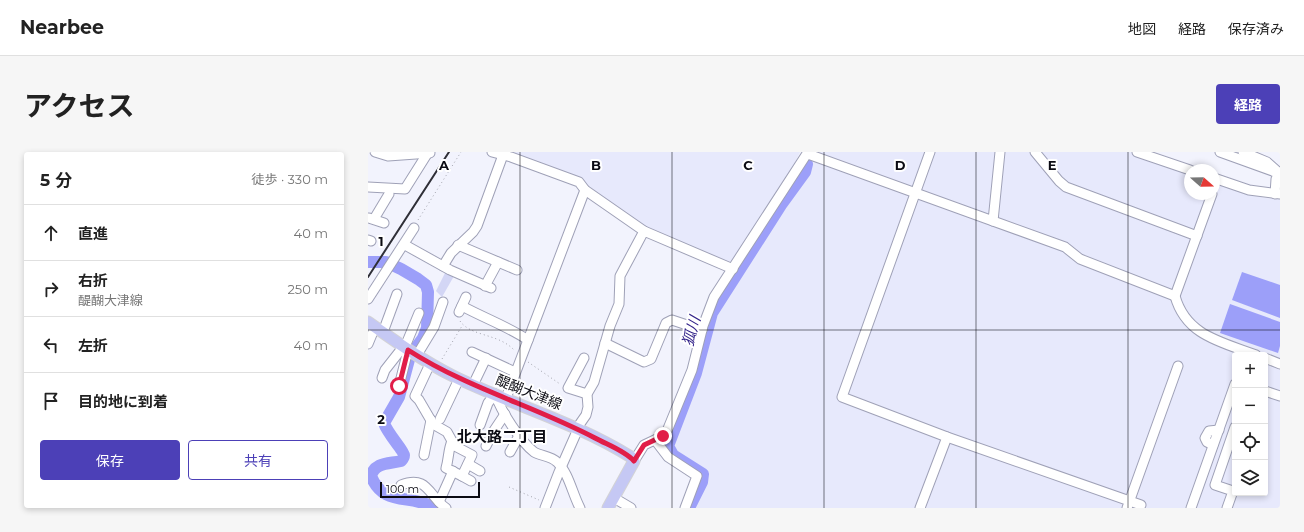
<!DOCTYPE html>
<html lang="ja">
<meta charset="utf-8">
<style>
:root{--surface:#fff;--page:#f6f6f6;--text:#222;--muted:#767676;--line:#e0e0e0;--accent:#4c40b7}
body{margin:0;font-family:Montserrat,"Noto Sans JP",sans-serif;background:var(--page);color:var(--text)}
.controls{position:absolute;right:12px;bottom:12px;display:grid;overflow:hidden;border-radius:4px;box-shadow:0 2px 6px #0003}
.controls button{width:36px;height:36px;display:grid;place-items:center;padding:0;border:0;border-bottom:1px solid var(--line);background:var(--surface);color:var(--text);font:20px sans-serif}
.compass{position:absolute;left:816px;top:12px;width:36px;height:36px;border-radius:50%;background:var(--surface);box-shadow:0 2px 6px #0003;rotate:110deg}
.scale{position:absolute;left:12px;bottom:10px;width:100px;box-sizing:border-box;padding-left:4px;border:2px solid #0b0b13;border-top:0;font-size:11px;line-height:14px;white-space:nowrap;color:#0b0b13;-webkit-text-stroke:3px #fff;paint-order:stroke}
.stop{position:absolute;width:12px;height:12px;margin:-9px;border:3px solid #e11d48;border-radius:50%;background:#fff}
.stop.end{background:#e11d48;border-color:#fff;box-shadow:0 1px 4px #0008}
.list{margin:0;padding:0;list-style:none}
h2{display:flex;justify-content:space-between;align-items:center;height:52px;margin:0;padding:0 16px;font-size:17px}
h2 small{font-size:13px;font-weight:400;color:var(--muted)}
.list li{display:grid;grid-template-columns:26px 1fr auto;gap:12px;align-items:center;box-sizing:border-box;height:56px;padding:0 16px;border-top:1px solid var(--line)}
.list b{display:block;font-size:15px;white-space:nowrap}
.list p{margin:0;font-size:13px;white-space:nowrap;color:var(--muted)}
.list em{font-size:13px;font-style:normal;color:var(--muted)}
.actions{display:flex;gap:8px;padding:12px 16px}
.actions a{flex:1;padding:9px 0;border:1px solid var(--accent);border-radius:4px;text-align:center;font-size:14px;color:var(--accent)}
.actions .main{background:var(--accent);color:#fff}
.icon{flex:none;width:22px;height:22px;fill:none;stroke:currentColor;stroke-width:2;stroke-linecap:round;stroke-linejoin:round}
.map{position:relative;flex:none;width:912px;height:356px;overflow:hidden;border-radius:4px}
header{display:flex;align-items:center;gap:24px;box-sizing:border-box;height:56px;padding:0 20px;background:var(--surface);border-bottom:1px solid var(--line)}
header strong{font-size:19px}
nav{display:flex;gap:22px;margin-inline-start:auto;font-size:14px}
.intro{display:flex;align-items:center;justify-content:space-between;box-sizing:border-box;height:96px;padding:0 24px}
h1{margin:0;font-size:28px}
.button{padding:10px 18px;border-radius:4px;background:var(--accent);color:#fff;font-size:14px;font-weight:700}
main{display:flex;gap:24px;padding:0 24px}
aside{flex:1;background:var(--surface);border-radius:4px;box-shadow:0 2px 6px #0003}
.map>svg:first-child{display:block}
.built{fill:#e7e9fc;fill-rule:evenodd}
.green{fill:#d3d6f5}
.water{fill:#9c9ff9}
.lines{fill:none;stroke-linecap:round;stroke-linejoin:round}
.river{stroke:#9c9ff9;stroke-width:12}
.minor-casing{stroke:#9fa1b7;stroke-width:11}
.major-casing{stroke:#d3d3d5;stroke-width:13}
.path{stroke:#a2a3ac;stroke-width:1;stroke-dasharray:1 3;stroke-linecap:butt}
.minor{stroke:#fff;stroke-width:9}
.major{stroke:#c5c8f4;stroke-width:11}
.rail{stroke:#2f2f37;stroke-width:2}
.route{stroke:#e11d48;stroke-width:5}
.grid{fill:none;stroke:#0b0b13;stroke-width:1;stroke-opacity:0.55}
.labels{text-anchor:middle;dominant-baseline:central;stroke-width:4;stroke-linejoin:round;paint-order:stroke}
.street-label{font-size:14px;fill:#0b0b13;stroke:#fff}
.water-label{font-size:15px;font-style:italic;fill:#34248a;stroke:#fff}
.neighbourhood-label{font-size:15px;font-weight:bold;fill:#0b0b13;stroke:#fff}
.grid-label{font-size:13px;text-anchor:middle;font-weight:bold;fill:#0b0b13;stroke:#fff;stroke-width:4;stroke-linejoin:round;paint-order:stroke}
</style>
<header>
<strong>Nearbee</strong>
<nav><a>地図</a><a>経路</a><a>保存済み</a></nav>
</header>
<div class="intro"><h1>アクセス</h1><a class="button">経路</a></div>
<main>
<aside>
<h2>5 分<small>徒歩 · 330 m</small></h2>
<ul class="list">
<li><svg class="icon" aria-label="ahead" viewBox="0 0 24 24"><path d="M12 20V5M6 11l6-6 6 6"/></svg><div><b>直進</b></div><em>40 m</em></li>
<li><svg class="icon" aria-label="right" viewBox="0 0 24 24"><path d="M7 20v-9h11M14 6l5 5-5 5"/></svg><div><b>右折</b><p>醍醐大津線</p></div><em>250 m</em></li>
<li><svg class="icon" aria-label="left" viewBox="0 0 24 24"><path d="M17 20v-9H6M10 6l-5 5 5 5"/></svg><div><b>左折</b></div><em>40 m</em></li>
<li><svg class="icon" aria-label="arrive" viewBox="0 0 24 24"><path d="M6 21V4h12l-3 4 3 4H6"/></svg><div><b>目的地に到着</b></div></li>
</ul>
<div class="actions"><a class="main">保存</a><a>共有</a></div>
</aside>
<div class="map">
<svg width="912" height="356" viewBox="0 0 912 356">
<rect width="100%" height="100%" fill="#f2f3fd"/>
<g class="built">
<path d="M141,0H432L423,19L365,108L359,111L279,77L225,40L214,27Z"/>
<path d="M446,0H762L822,22V42H846V31L873,40L897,46L912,47V356H323L337,329L338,321L336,316L305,299L304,293L333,217L341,184L354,151L437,24ZM867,203H897V341H867Z"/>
</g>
<path class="green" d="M78,119L86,124L74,145L68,139Z"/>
<g class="water">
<path d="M874,120L912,133V166L864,148Z"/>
<path d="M862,152L912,170V194L910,201L852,181Z"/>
</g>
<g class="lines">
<g class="river">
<path d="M0,110H18L33,117L50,127L58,133L60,140L59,176L55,186L42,204L31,245L16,271C19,281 36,299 36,303C36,306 35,307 33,309C21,312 7,310 3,324C16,356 43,341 66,356"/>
<path d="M321,356L334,330L335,322L305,303L300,294L328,221L344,161L413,53L437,20L439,12"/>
</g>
<defs>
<g id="minor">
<path d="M7,0L20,4L62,1"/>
<path d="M124,0L143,5L211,30L217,38L276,79L365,117"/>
<path d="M562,0L474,245L579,285L773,353"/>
<path d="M667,0L691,29L698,35L829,84"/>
<path d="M769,0L822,18"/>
<path d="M852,0L910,21"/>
<path d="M875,0L899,10L908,18"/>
<path d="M440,2L625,69L632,0"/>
<path d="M846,26L881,38L912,42"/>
<path d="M0,35L37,37L59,2"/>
<path d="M844,42L807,144C818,184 854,190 888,203"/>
<path d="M907,42L908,27L912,20"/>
<path d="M1,66L16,71"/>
<path d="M6,67L21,42"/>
<path d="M625,69L697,95L712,107L807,144"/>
<path d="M0,88L3,89"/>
<path d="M37,93L82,118L123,136"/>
<path d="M90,93L149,118"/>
<path d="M75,114L83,101L105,80L109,74L135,3"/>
<path d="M117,134L130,110"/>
<path d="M0,147L46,76"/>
<path d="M94,154C116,166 139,174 160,188"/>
<path d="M91,160L98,145"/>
<path d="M15,180L29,142"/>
<path d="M237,191L276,210L283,207L298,171L304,168L334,178"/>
<path d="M0,192L7,175"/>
<path d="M104,200L147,220"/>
<path d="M49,203L66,175L75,150"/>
<path d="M216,206L200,236L219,242"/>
<path d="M897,206L912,212"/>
<path d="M62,212L47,244L51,248L65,272L79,280L84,289C80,298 81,306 78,316L94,324L104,303L83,292"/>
<path d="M14,226L17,218L39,190L51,161"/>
<path d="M105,233L118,206"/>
<path d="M31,234L40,198"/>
<path d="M897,239L912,244"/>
<path d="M127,242C133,259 152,289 166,300C173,304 183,304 189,310C201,321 204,341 212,356"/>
<path d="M138,246L217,38"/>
<path d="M72,267L91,227"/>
<path d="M112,273L120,251L127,242"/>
<path d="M209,276L218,263L220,255L219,242L226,230L242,174L251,152L252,124L276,79"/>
<path d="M287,288L300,305L329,324L317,356"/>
<path d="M845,293L839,290L837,286L841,279L851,278"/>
<path d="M118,294L125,280L137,262"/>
<path d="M142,300L152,282"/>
<path d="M56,303L63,268"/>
<path d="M266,309L276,293L295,284L299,279L324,218L335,174L346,145L440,0"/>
<path d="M100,312L112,319"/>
<path d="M94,324L103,329"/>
<path d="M33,333C60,322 61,345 78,356"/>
<path d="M246,346L263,356"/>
<path d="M71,350L85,319"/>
<path d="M177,356L191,320L210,277"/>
<path d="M552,356L579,285"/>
<path d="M759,356L810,214"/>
<path d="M823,356L867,232"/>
<path d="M859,356L865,339L847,333L867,275"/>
</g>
<path id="major" d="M0,170C27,189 55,209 85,224C144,253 207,270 263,305L266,309L240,356"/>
</defs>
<use href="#minor" class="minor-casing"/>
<use href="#major" class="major-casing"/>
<g class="path">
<path d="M50,68L93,0"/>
<path d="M92,169C103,185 131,181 147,199"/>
<path d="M74,207L94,174"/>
<path d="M160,210L192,232"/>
<path d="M141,335L171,348"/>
</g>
<use href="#minor" class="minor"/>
<use href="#major" class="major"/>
<path class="rail" d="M0,125L81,0"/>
</g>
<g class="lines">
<path class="route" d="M31,234L40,198C99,236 166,254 227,286C240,293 257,299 266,309L276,293L295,284"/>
</g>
<path class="grid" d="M152,0V356M304,0V356M456,0V356M608,0V356M760,0V356M0,178H912"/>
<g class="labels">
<g class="street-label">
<text transform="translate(161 240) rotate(22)">醍醐大津線</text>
</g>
<g class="water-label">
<text transform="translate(323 179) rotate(-74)">狐川</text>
</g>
<g class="neighbourhood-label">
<text x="134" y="284">北大路二丁目</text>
</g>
</g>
<g class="grid-label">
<text x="76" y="18">A</text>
<text x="228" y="18">B</text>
<text x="380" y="18">C</text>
<text x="532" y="18">D</text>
<text x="684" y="18">E</text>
<text x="13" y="94">1</text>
<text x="13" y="272">2</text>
</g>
</svg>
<div class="controls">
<button>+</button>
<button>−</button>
<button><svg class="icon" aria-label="locate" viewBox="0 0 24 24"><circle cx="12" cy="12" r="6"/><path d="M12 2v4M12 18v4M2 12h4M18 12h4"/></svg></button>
<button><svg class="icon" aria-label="layers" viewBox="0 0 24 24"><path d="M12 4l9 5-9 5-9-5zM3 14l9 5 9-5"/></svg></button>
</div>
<svg class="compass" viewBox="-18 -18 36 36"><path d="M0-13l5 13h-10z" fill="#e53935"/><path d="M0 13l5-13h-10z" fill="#767676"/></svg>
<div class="scale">100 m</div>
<div class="stop" style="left:31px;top:234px"></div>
<div class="stop end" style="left:295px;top:284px"></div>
</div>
</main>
